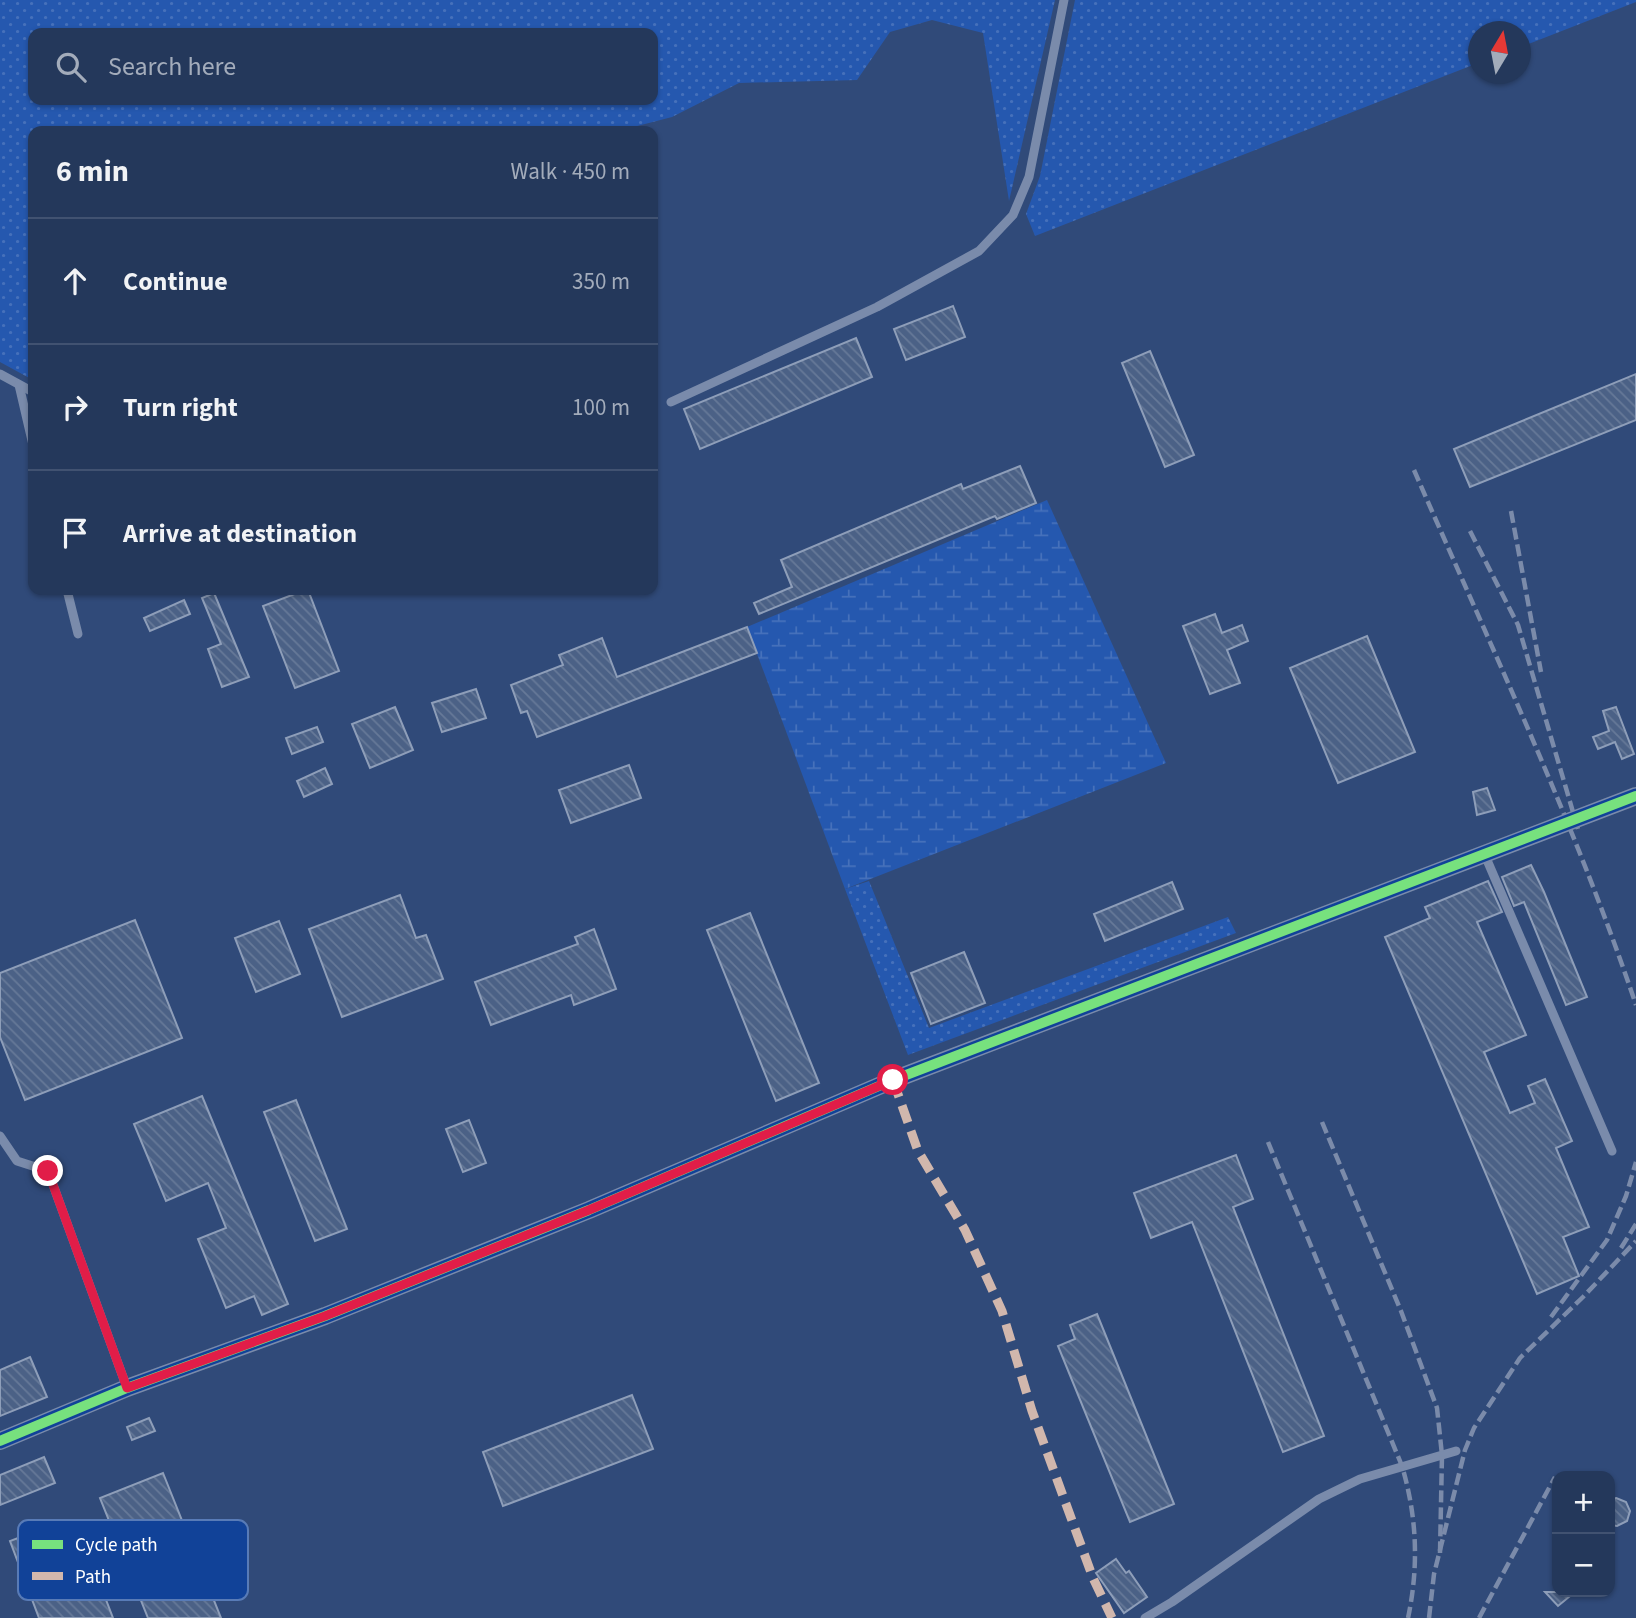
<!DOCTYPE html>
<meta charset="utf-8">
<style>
:root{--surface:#24385b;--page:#304364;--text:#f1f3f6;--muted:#a3acbb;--line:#415271}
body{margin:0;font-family:"Source Sans 3",sans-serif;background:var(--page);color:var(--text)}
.controls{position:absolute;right:21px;bottom:21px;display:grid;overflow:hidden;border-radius:14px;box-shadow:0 2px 5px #0004}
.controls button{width:63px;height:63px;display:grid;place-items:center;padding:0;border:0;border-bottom:2px solid var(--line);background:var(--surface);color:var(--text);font:35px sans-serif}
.compass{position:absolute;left:1468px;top:21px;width:63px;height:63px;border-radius:50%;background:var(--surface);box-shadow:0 2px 5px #0004;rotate:10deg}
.stop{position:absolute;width:21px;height:21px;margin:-16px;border:5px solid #e11d48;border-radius:50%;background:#fff}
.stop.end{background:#e11d48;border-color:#fff;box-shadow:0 2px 7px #0008}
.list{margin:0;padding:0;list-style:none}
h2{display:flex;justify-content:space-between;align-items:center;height:91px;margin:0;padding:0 28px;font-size:30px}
h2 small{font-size:23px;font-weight:400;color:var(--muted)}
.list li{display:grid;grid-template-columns:46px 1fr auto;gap:21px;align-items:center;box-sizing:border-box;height:126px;padding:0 28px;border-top:2px solid var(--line)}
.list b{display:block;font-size:26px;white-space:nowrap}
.list em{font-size:23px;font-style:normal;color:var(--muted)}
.icon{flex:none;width:38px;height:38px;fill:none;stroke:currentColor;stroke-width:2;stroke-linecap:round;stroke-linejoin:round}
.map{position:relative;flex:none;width:1636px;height:1618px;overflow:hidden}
.search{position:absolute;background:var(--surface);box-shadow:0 2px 5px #0004;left:28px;top:28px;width:630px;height:77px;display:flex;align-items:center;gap:18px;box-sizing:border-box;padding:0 24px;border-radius:14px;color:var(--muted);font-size:26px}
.panel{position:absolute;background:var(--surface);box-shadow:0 2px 5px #0004;left:28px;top:126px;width:630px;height:469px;border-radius:14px}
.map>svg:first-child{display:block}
.grass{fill:url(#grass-dots);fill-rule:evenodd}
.wetland{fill:url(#wetland-marsh)}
.building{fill:url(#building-back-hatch);stroke:#8e9eb9;stroke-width:2}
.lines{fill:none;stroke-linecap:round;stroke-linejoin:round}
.service{stroke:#7a8bab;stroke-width:9}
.minor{stroke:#7a8bab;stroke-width:18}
.rail{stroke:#7b8baa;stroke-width:4.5;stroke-dasharray:12 5;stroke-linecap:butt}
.quiet{stroke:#d1b7ad;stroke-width:9;stroke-dasharray:18 9;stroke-linecap:butt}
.cycleway-casing{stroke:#114298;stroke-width:15}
.cycleway{stroke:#77e17e;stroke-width:10}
.route{stroke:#e11d48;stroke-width:9}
.key{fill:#114298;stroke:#587bb7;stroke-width:2}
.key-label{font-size:19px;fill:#fff}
</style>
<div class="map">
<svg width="1636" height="1618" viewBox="0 0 1636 1618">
<defs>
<pattern id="grass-dots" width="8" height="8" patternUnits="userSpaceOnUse" patternTransform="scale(1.75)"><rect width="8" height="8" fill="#2558af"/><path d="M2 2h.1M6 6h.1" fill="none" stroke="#4671bb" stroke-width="1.8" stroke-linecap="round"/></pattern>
<pattern id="wetland-marsh" width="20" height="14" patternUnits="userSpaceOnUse" patternTransform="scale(1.75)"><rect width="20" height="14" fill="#2558af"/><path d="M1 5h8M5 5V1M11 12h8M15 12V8" fill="none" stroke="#4671bb"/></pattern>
<pattern id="building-back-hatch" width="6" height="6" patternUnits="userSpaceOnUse" patternTransform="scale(1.75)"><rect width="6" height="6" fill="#4b6186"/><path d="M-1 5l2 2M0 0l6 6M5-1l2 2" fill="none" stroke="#667998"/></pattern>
</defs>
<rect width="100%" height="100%" fill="#304a79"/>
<g class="grass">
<path d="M0,0H1055L1009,201L983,33L932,20L890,32L857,80L739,83L672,117L618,131H33V380L0,362ZM653,33V100H33V33Z"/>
<path d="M1075,0H1636V2L1521,47L1520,32H1478V63L1035,236L1026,214L1040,176Z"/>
<path d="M869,881L929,1028L1228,917L1236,933L908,1055L845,889Z"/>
</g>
<path class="wetland" d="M1047,500L1166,763L845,889L747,627Z"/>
<g class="building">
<path d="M953,306L965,337L906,360L894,329Z"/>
<path d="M856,338L872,377L700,449L684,409Z"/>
<path d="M1150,351L1194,455L1165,467L1122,363Z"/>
<path d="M1636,374V420L1470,487L1454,449Z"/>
<path d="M1020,466L1036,503L997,519L995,516L759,614L754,603L792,587L781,560L961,484L963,489Z"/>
<path d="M305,590H308L339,671L295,688L263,606Z"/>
<path d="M214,593L249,677L222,687L208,649L221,644L202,598Z"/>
<path d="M184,600L190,614L150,631L144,618Z"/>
<path d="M1215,614L1222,633L1242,625L1248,641L1227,650L1240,683L1210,694L1183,626Z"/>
<path d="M747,627L757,653L537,737L527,711L521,713L511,685L563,665L559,655L602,638L617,677Z"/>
<path d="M1367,636L1415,752L1338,783L1290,668Z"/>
<path d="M476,689L486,718L442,732L432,703Z"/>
<path d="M395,707L413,750L370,768L352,724Z"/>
<path d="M1616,707L1634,754L1622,759L1615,742L1598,749L1593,737L1609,731L1603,711Z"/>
<path d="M317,727L323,742L292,754L286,738Z"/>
<path d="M629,765L641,798L571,823L559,790Z"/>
<path d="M325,768L332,784L304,797L297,781Z"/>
<path d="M1487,788L1495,810L1477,815L1473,792Z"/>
<path d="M1531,865L1544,892L1587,997L1566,1005L1524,902L1514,906L1502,877Z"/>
<path d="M1488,881L1502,912L1477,922L1526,1035L1484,1052L1510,1113L1535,1103L1528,1086L1545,1079L1572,1141L1556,1148L1589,1227L1563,1237L1579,1276L1537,1294L1385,937L1430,918L1425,907Z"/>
<path d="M1172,882L1183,909L1105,941L1094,914Z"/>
<path d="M400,895L416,938L426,935L443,979L342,1017L309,929Z"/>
<path d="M750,913L819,1083L776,1101L707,930Z"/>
<path d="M135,920L182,1038L25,1100L0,1037V973Z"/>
<path d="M279,921L300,974L256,992L235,938Z"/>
<path d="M594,929L616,989L574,1005L571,995L491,1025L475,982L578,944L575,937Z"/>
<path d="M964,952L985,1003L931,1024L911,973Z"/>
<path d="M202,1096L288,1304L262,1315L254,1296L226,1308L198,1239L226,1228L208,1183L166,1201L134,1124Z"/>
<path d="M296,1100L347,1229L315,1241L264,1112Z"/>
<path d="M469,1120L486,1163L463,1172L446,1129Z"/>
<path d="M1236,1155L1253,1199L1233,1207L1324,1436L1283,1452L1192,1222L1151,1238L1134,1193Z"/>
<path d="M1097,1314L1174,1504L1130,1522L1058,1346L1075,1339L1070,1325Z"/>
<path d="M30,1357L47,1397L0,1416V1370Z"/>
<path d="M632,1395L653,1449L503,1506L483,1452Z"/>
<path d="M149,1418L155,1431L132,1440L127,1427Z"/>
<path d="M44,1457L55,1483L0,1505V1475Z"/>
<path d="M163,1473L221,1618H148L100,1498Z"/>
<path d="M1616,1498L1626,1502L1630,1511L1627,1521L1617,1526L1610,1525V1500Z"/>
<path d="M63,1521L76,1557L88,1553L113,1618H39L10,1541Z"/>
<path d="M1116,1559L1126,1573L1129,1571L1147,1597L1124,1613L1096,1573Z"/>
<path d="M1545,1592H1575L1558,1606Z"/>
</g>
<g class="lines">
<g class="service">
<path d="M0,374L33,392"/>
<path d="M19,385L33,445"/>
<path d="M671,402L877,307L979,251L1013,215L1029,177L1064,0"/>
<path d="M67,590L78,634"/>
<path d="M1484,853L1612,1151"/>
<path d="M0,1136L17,1161L48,1171L127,1388"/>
<path d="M1145,1618L1172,1602L1319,1499L1360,1479L1456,1451"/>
</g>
<path class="minor" d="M0,1441L127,1388L325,1316L589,1210L893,1080L1636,796"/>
<g class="rail">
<path d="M1414,470C1491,647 1574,821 1636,1005"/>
<path d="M1511,511L1541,672"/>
<path d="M1470,531L1518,625L1578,829"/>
<path d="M1322,1122L1401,1311L1437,1408L1442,1455L1440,1553"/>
<path d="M1268,1142L1402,1466C1417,1517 1419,1566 1408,1618"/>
<path d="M1621,1248L1636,1224"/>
<path d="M1551,1317L1607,1240L1626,1196L1636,1162"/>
<path d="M1429,1618L1434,1574L1465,1450L1474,1428L1520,1358L1583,1297L1636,1241"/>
<path d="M1479,1618L1555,1477"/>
</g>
<path class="quiet" d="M893,1080L918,1151L965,1230L1002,1311L1032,1411L1093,1578L1112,1618"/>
<defs>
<path id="cycleway" d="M0,1441L127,1388L325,1316L589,1210L893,1080L1636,796"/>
</defs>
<use href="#cycleway" class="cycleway-casing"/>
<use href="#cycleway" class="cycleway"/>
</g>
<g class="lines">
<path class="route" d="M48,1171L127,1388L325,1316L589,1210L893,1080"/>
</g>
<rect x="18" y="1520" width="230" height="80" rx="10" class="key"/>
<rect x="32" y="1540" width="31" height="9" fill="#77e17e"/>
<rect x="32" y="1572" width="31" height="8" fill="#d1b7ad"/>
<g class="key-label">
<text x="75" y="1551">Cycle path</text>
<text x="75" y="1583">Path</text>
</g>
</svg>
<div class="controls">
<button>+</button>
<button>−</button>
</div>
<svg class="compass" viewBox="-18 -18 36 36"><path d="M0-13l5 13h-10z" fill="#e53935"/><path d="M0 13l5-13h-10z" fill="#a3acbb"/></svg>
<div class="stop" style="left:893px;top:1080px"></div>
<div class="stop end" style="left:48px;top:1171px"></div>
<div class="search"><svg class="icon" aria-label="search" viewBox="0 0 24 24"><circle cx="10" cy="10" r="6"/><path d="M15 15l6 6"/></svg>Search here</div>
<section class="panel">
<h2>6 min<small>Walk · 450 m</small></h2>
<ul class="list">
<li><svg class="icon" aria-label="ahead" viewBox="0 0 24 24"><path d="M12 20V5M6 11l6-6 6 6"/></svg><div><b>Continue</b></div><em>350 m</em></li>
<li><svg class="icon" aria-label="right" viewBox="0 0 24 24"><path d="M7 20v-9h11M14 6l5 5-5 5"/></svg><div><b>Turn right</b></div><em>100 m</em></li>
<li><svg class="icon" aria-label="arrive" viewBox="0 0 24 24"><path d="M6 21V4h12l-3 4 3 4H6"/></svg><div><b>Arrive at destination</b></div></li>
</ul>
</section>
</div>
